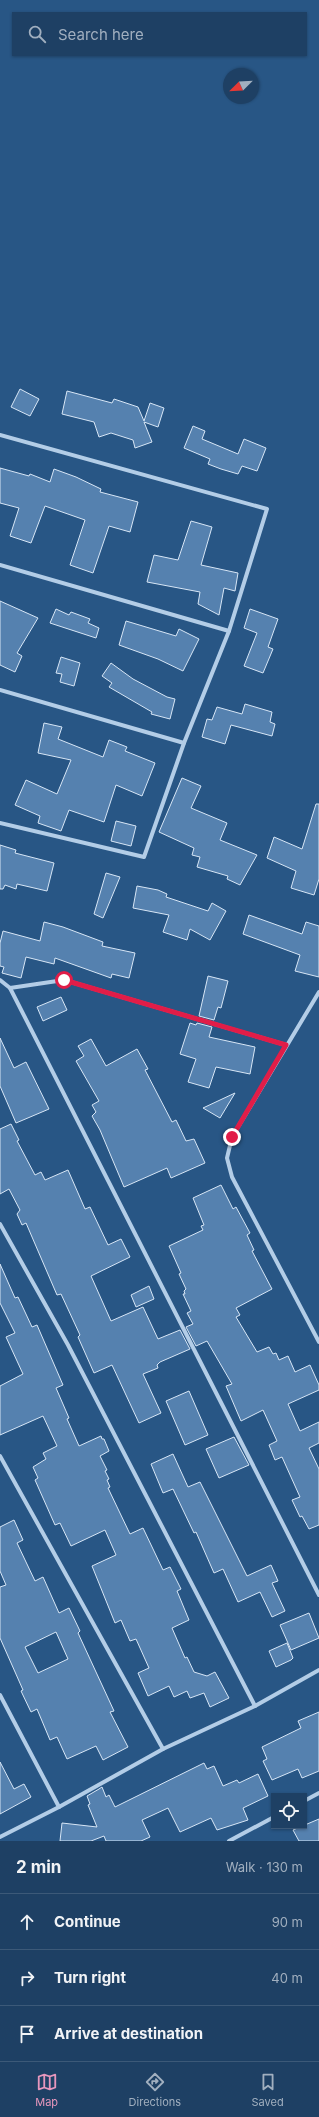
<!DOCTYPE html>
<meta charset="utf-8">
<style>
:root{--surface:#1e4064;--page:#2b4b6d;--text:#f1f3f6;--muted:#a1afbf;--line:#3c5978;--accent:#e797bd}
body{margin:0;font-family:Inter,sans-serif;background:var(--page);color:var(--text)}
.controls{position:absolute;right:12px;bottom:12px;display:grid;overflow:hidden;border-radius:0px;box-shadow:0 1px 3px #0004}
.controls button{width:36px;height:36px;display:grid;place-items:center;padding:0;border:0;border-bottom:1px solid var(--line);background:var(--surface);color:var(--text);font:20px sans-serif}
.compass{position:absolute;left:223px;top:68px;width:36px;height:36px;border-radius:50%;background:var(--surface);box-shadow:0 1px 3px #0004;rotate:246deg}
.stop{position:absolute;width:12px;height:12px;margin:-9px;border:3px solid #e11d48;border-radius:50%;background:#fff}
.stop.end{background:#e11d48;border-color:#fff;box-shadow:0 1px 4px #0008}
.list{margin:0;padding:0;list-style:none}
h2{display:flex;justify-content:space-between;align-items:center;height:52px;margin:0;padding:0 16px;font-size:17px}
h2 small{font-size:13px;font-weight:400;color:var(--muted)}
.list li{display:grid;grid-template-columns:26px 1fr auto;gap:12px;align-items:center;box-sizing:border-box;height:56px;padding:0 16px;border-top:1px solid var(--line)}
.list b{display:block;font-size:15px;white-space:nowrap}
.list em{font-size:13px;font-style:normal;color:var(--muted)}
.icon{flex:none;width:22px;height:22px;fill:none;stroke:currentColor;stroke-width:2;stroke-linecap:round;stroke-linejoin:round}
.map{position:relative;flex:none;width:319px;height:1841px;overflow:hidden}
.search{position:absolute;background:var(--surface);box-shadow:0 1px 3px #0004;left:12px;right:12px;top:12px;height:44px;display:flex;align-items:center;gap:10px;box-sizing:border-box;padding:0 14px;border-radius:0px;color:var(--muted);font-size:15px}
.sheet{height:220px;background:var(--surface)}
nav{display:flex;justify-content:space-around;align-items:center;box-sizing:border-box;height:56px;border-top:1px solid var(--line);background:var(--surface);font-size:11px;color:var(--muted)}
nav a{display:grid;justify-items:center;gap:2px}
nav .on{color:var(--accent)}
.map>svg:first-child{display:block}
.building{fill:#5581af;stroke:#d7e6f6;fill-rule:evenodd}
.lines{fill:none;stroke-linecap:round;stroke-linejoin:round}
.minor{stroke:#b3cde7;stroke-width:4}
.route{stroke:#e11d48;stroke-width:5}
</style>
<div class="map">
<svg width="319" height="1841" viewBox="0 0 319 1841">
<rect width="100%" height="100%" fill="#285685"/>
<g class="building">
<path d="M20,389L39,399L30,416L11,407Z"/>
<path d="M67,391L112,403L114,399L138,407L144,421L150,403L164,408L158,427L144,422L152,442L135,448L133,440L111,433L99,437L94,422L62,414Z"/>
<path d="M193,426L205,431L202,439L238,454L244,439L266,448L257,471L242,466L238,474L221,469L208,464L210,459L184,448Z"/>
<path d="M0,468L29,476L30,474L50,482L54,469L76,477L101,489L100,492L138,502L130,532L109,526L93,573L70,565L85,520L45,506L31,543L10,536L19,508L0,503Z"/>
<path d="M191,521L212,527L201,565L238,573L235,591L224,588L219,615L198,604L200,592L147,582L154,555L178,560Z"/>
<path d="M0,601L38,618L17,653L22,656L15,672L0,665Z"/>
<path d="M56,609L69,615L71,612L90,619L88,623L99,628L96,638L50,623Z"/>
<path d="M250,609L278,619L268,647L273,649L263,673L244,666L257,633L244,628Z"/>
<path d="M126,621L176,636L179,629L199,639L183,671L158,659L119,645Z"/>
<path d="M61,657L80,663L74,686L60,682L62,674L56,673Z"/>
<path d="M111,663L133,679L167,697L175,699L170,719L151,714L152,712L109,687L112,683L102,676Z"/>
<path d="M245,704L272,712L270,722L275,724L272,736L231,725L225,744L202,737L207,719L212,720L217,707L242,714Z"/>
<path d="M44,723L62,727L58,739L103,757L109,740L127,747L125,751L155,763L142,796L116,785L104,822L69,810L61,831L38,823L40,816L15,805L26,780L57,794L71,760L38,753Z"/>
<path d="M182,778L201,786L191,808L227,823L220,840L257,855L240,885L227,879L228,876L197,867L200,857L192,855L194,848L159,832Z"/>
<path d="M316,804H319V879L314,895L291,888L296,871L267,858L274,837L302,849Z"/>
<path d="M116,821L136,826L131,846L111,841Z"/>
<path d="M0,845L16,850L15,853L54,863L47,891L17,884L16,889L5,885L3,889H0Z"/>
<path d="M106,873L120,877L103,918L94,914Z"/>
<path d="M137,886L158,890L167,894L166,897L208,911L212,903L226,911L210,940L190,929L187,940L163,932L169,915L133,908Z"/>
<path d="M249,915L302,934L306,922L319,926V977L295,971L300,955L243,934Z"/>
<path d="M44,922L63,927L103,942L102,946L135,953L129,978L112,974L111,978L55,958L54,964L26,957L21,978L2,973L4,967L0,966V943L3,931L40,941Z"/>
<path d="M208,976L228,981L221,1008L218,1007L214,1020L199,1016Z"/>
<path d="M61,997L67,1010L43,1021L37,1007Z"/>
<path d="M190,1023L196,1025L197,1023L212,1027L209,1037L255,1047L250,1074L216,1067L209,1088L188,1082L196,1059L180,1054Z"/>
<path d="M0,1038L14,1068L26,1062L49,1109L16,1123L0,1086Z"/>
<path d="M91,1039L106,1066L137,1049L148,1069L145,1070L172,1122L176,1120L186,1141L194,1139L205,1163L171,1178L167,1168L124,1187L100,1130L92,1116L96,1112L92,1105L99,1101L76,1061L84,1056L78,1046Z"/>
<path d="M235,1093L220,1118L203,1108Z"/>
<path d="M11,1124L19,1140L17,1141L35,1175L41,1172L45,1180L68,1170L85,1209L90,1207L108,1245L121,1239L130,1257L91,1276L111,1321L143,1307L158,1339L180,1330L190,1349L160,1362L157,1365L158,1368L143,1374L161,1413L139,1423L112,1365L94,1373L78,1337L80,1335L61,1294L57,1295L26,1223L22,1225L17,1214L20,1210L9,1189L0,1194V1129Z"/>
<path d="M221,1185L233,1209L236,1207L250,1233L247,1235L254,1250L252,1251L272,1289L236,1308L240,1315L236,1317L257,1352L269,1347L273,1354L276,1353L279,1360L288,1356L295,1372L310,1365L319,1385V1390L288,1404L300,1431L319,1422V1443L309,1448L319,1469V1525L309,1529L302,1516L300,1517L292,1500L300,1497L282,1457L275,1460L269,1445L277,1441L263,1410L241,1421L226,1386L232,1384L207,1341L196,1346L186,1327L193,1324L187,1313L191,1311L183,1294H185L184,1291L186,1289L179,1274L181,1273L169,1246L203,1230L201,1226L204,1225L193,1198Z"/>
<path d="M0,1264L15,1298L18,1297L32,1327L37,1325L63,1385L56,1388L69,1418L67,1419L79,1446L101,1436L102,1439H104L109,1451L100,1456L107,1470L105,1471L109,1479L107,1480L110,1487L108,1488L130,1534L143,1528L163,1570L170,1567L181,1589L177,1591L189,1620L172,1628L185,1658L187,1657L194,1672L207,1676L215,1672L229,1698L210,1707L204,1693L190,1698L187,1691L174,1697L169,1686L148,1696L138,1673L149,1668L136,1639L130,1641L121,1620L115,1623L92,1566L116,1555L105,1530L71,1546L60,1523L55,1525L35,1480L38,1478L33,1467L46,1459L43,1453L57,1446L43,1416L0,1435V1386L23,1374L6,1337L15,1333L0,1303Z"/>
<path d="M149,1286L154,1299L136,1307L131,1295Z"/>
<path d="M189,1391L208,1435L185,1445L166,1401Z"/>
<path d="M234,1437L249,1465L219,1478L206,1449Z"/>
<path d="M173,1454L188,1487L200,1482L247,1576L271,1565L278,1581L272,1583L285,1611L272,1617L260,1592L238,1602L223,1569L214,1573L196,1532L194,1533L173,1489L163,1493L151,1464Z"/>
<path d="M14,1520L23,1540L17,1543L35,1581L43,1577L59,1613L69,1608L80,1631L78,1633L114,1711L110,1712L128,1747L103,1760L96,1746L67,1759L57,1737L50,1740L37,1709L31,1712L21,1691L23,1690L0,1638V1587L6,1585L0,1571V1527ZM56,1632L68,1659L38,1673L25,1647Z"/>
<path d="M309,1613L319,1638L291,1650L280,1625Z"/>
<path d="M287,1643L293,1658L291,1660L276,1667L269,1651Z"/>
<path d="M319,1712V1771L302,1778L298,1769L272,1780L263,1761L267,1759L262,1747L301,1728L298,1721Z"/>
<path d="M0,1762L14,1789L24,1784L31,1797L0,1814Z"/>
<path d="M204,1763L207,1769L214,1766L223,1786L237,1780L239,1783L258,1774L268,1796L243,1808L248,1820L217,1830L211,1818L180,1832L168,1808L142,1820L150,1837L141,1841H106L104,1836L91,1841H60L62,1823L97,1827L88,1805L90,1804L87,1796L99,1789L102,1787L106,1797L109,1795L115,1807Z"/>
<path d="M319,1819V1841H299L293,1830Z"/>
</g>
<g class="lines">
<g class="minor">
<path d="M0,435L267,509L229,631L184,743L144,857L0,823"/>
<path d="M0,565L229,631"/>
<path d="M0,690L184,743"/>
<path d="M0,980L10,988L64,980L286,1045"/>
<path d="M10,988L319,1595"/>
<path d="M319,992L232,1137L227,1158L232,1177L319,1342"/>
<path d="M0,1224L68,1345L255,1706"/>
<path d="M0,1456L163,1749"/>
<path d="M0,1695L59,1807"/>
<path d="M304,1801L319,1793"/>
<path d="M0,1837L59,1807L163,1749L255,1706L319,1670"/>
<path d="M229,1841L274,1817"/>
</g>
</g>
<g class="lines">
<path class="route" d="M64,980L286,1045L232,1137"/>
</g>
</svg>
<div class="controls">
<button><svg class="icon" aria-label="locate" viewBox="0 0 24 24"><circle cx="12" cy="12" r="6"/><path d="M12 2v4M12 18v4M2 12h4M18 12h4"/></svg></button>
</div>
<svg class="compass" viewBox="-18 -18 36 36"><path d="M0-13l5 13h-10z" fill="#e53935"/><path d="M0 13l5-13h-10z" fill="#a1afbf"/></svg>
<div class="stop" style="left:64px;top:980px"></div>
<div class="stop end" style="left:232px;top:1137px"></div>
<div class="search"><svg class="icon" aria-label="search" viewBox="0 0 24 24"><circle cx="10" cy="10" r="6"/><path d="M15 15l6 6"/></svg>Search here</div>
</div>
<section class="sheet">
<h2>2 min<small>Walk · 130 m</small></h2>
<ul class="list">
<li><svg class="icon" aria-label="ahead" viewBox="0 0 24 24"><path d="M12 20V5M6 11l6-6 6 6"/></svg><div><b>Continue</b></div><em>90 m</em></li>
<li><svg class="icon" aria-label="right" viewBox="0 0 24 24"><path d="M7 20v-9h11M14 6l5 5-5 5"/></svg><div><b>Turn right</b></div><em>40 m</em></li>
<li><svg class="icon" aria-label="arrive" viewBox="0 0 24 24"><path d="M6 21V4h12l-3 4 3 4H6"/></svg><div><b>Arrive at destination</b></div></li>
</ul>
</section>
<nav>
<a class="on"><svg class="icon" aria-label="map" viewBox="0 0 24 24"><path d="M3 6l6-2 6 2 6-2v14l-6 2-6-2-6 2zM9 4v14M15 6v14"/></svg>Map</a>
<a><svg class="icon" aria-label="directions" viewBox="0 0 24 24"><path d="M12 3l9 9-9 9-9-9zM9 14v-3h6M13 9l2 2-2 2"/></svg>Directions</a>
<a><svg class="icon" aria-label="saved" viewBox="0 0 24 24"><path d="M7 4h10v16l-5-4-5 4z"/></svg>Saved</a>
</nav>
